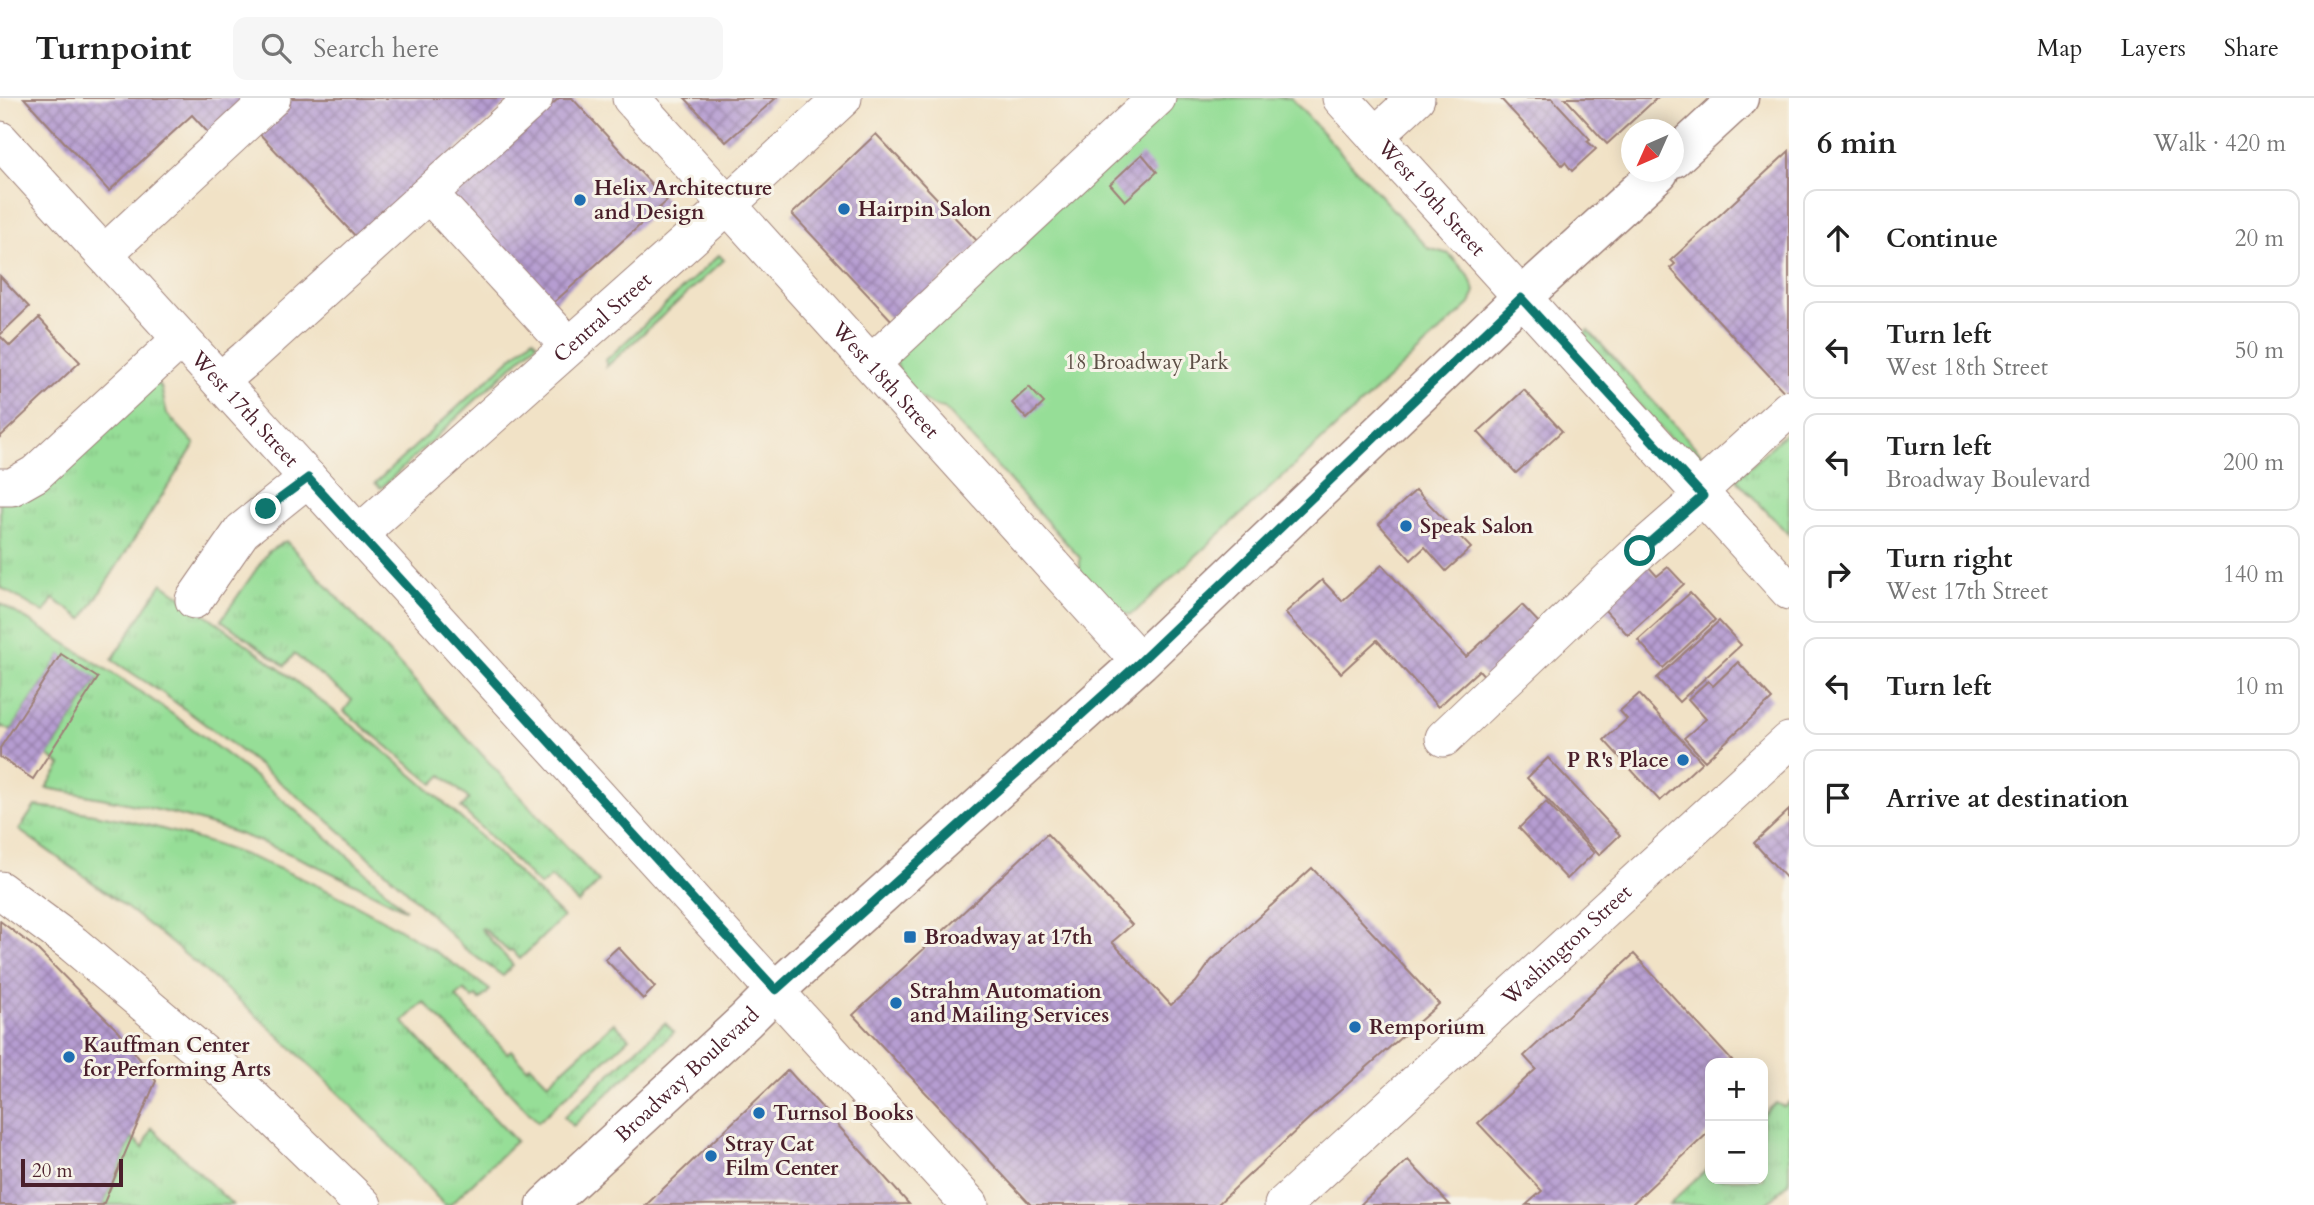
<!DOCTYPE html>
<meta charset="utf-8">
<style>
:root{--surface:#fff;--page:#f6f6f6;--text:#222;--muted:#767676;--line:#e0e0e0}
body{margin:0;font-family:Cardo,serif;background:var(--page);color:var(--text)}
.controls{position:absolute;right:21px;bottom:21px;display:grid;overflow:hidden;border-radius:14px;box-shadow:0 4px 18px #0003}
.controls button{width:63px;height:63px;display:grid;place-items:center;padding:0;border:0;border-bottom:2px solid var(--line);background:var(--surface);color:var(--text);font:35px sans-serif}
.compass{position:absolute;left:1621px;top:21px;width:63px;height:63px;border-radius:50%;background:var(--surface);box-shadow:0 4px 18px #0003;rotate:225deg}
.scale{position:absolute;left:21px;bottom:18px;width:102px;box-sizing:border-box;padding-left:7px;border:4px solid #4a1f2b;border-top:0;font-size:19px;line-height:24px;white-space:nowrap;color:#4a1f2b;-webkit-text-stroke:5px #f7f3e8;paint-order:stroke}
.stop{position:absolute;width:21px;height:21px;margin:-16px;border:5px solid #0f766e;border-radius:50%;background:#fff}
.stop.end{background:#0f766e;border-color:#fff;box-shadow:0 2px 7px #0008}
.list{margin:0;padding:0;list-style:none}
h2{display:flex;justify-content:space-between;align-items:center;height:91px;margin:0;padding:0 28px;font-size:30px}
h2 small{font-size:23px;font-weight:400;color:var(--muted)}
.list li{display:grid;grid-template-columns:46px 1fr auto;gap:21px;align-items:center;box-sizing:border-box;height:98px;margin:0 14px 14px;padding:0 14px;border:2px solid var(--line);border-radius:14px}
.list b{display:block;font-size:26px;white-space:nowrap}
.list p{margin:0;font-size:23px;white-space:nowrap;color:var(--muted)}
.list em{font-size:23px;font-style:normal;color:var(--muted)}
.icon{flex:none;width:38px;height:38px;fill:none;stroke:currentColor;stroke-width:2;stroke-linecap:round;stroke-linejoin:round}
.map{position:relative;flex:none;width:1789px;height:1107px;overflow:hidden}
header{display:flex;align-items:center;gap:42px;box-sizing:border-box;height:98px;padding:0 35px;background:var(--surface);border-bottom:2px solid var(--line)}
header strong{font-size:33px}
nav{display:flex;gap:38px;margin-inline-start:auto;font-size:24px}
.search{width:490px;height:63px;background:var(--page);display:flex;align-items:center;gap:18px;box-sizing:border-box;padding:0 24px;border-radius:14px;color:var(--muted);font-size:26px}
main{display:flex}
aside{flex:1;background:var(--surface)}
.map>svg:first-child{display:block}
.grass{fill:url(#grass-tufts);stroke:#707e61;stroke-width:2}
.green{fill:#96de97;stroke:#707e61;stroke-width:2}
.building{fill:url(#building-cross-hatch)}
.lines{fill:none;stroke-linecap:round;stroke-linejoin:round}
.minor-casing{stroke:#9e8078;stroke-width:39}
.major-casing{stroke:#9e8078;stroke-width:41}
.minor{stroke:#fff;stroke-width:37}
.major{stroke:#fff;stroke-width:38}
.route{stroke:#0f766e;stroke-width:9}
.poi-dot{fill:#1f6fb2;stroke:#f7f3e8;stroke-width:2.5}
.labels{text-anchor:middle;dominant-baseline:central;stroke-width:6;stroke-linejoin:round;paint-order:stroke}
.poi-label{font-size:21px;font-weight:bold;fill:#4a1f2b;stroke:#f7f3e8;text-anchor:start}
.street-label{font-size:21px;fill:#4a1f2b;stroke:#f7f3e8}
.park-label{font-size:21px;fill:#5d4f46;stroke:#f7f3e8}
</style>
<header>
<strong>Turnpoint</strong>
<div class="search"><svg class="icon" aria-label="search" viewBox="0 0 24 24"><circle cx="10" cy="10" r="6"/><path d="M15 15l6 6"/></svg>Search here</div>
<nav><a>Map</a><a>Layers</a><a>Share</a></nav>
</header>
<main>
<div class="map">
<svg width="1789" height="1107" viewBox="0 0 1789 1107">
<defs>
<pattern id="grass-tufts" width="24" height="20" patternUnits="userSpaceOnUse" patternTransform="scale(1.75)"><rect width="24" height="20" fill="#96de97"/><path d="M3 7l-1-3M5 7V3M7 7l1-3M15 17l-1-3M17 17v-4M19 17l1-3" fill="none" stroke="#83be82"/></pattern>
<pattern id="building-cross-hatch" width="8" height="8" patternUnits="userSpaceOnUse" patternTransform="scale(1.75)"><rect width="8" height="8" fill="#b69dd1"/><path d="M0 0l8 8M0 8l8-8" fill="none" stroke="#967faa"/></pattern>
</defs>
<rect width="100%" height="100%" fill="#f7f3e8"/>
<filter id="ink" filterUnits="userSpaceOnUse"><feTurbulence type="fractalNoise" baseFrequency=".0143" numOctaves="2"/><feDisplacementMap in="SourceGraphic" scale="14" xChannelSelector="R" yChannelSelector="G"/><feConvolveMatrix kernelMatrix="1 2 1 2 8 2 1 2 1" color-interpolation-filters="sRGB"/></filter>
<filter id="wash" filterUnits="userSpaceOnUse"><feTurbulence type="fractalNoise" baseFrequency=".00686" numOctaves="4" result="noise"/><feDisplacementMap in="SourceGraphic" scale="28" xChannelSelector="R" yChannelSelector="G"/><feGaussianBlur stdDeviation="1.57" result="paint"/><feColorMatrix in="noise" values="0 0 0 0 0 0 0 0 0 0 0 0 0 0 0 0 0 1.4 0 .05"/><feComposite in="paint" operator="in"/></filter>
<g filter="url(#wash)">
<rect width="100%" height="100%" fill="#f1e2c6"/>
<g class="grass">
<path d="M719,157L724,162L606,269V262Z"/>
<path d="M1588,232L1715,371L1704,378L1579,241Z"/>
<path d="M533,240L537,245L381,390L375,385Z"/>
<path d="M154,282L161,289L167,316L195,346L83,521L53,501L44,515L0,489V404Z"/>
<path d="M1789,332V437L1736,381Z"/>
<path d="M286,443L599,784L578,805L551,779L540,788L461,710L469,701L442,677L433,686L344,613L352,602L294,556L285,568L221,522L269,453Z"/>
<path d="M162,485C255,551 346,619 432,694C477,734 520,777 563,819L520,861L512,852L509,854L483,830L481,831L513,867L503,878L465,851L404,790L326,721L233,647L164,596L112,562Z"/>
<path d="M0,505C50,536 100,566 148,599C240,662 326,736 406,812C339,777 271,744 199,723C149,708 97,699 46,690L61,667L48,658L98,581L61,557L11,633L2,628L0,631Z"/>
<path d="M35,708C199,724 359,793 490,892L480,902L476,898L473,901L464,892L456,899L507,955L511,952L527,970L530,967L548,985L614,925L629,940L538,1024L424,904L403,924L516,1043L450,1107H444C347,997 239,896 123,807C89,781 54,757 19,732Z"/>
<path d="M665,925L674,934L573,1028L564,1019Z"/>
<path d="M1789,1004V1085L1765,1107H1669L1710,1068V1081H1763V1017L1776,1005L1784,1009Z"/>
<path d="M152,1030L233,1107H103L132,1039L143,1050Z"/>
</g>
<path class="green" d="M1175,0H1291L1428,150L1449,156L1469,178L1475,193L1470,206L1135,514L1129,517L1113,511L1080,474V460L944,310C920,308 902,283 895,262L899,253Z"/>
<g id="blocks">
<g class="building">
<path d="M24,0H258L214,41L192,17L109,93Z"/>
<path d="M290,0H512L359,142L256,32Z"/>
<path d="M559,0H572L667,103L551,207L450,99Z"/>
<path d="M685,0H776L726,44Z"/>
<path d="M1500,0H1552L1590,41L1587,43L1596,51L1572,73L1565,64L1562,67Z"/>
<path d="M1565,0H1657L1607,46Z"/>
<path d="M876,36L980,146L895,226L792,116Z"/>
<path d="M1789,53V299L1670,170L1675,166L1671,162Z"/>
<path d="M1142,56L1157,74L1125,103L1110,86Z"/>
<path d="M0,178L29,209L0,237Z"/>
<path d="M39,220L80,264L0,339V238L10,248Z"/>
<path d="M1029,289L1044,305L1027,321L1012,305Z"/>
<path d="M1524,292L1562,333L1516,375L1478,334Z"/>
<path d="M1416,392L1471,450L1446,473L1425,449L1411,462L1379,426Z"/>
<path d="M1382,467L1466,559L1522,507L1543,529L1487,581L1479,572L1438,609L1377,542L1341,575L1285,515L1322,482L1342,503Z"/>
<path d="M1647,467L1657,478L1668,469L1684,486L1628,537L1602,509Z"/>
<path d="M1690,495L1715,522L1663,570L1638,542Z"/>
<path d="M1719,523L1741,547L1679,604L1657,580Z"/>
<path d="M61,556L98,580L33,681L0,659V650Z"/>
<path d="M1738,564L1772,601L1705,663L1684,640L1706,621L1688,601L1708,583L1713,588Z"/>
<path d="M1639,596L1702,664L1660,703L1604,642L1627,621L1620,613Z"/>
<path d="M1548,660L1620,737L1599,757L1527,680Z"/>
<path d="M1546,704L1594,755L1567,781L1519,730Z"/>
<path d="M1789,712V783L1754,745Z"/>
<path d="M1047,736L1132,827L1112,844L1171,907L1196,884L1211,863L1312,770L1439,906L1317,1013L1217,1107H1031L853,917Z"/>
<path d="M0,823L37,851L120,935L156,983L103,1107H0Z"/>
<path d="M618,849L655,889L643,901L605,861Z"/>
<path d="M1634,856L1734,965H1710V1033L1631,1107H1526L1542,1093L1478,1025L1536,971L1524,958Z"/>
<path d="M788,972L909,1106L646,1107Z"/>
<path d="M1408,1062L1450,1107H1360Z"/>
</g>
</g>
</g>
<g filter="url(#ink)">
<use href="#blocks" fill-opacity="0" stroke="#9e8078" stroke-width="2"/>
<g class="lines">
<defs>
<g id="minor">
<path id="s1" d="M631,0L1140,564"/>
<path id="s2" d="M1341,0L1789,493"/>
<path d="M1375,38L1416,0"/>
<path id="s3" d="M0,42L970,1107"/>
<path d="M429,96L569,248"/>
<path d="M104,156L272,0"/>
<path d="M872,265L1157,0"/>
<path d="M220,283L246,261L534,0"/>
<path d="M0,389H12L35,376L181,241"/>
<path d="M1699,393L1789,311"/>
<path id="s4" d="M359,436L707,126L843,0"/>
<path d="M194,502L242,433L308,380"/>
<path d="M1444,640L1640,453L1703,398"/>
<path d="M0,792L73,846L229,977L363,1107"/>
<path id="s5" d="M1283,1107L1789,643"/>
</g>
<g id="major">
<path d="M1674,60L1739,0"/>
<path id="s6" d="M546,1107L745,923L776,892L1140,564L1521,200L1659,74"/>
</g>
</defs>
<use href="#minor" class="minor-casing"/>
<use href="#major" class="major-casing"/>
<use href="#minor" class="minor"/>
<use href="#major" class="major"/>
</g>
</g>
<g class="lines" filter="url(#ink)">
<path class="route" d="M266,411L308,380L776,892L1140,564L1521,200L1703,398L1640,453"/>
</g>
<g class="poi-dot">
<circle cx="580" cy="102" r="7"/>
<circle cx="844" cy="111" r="7"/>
<circle cx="1406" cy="428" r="7"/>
<circle cx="1683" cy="662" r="7"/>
<rect x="903" y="832" width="14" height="14" rx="3.5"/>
<circle cx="896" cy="905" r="7"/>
<circle cx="1355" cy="929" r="7"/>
<circle cx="69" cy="959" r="7"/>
<circle cx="759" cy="1015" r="7"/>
<circle cx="711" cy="1058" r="7"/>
</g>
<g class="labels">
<g class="poi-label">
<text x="594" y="90">Helix Architecture<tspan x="594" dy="24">and Design</tspan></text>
<text x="858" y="111">Hairpin Salon</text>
<text x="1420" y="428">Speak Salon</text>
<text x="1669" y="662" text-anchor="end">P R's Place</text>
<text x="924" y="839">Broadway at 17th</text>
<text x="910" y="893">Strahm Automation<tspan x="910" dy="24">and Mailing Services</tspan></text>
<text x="1369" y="929">Remporium</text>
<text x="83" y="947">Kauffman Center<tspan x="83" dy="24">for Performing Arts</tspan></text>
<text x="773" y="1015">Turnsol Books</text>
<text x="725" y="1046">Stray Cat<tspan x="725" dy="24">Film Center</tspan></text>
</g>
<g class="street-label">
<text stroke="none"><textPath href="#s2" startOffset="135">West 19th Street</textPath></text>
<text stroke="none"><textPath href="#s4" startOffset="326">Central Street</textPath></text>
<text stroke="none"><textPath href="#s1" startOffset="380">West 18th Street</textPath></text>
<text stroke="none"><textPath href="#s3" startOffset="364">West 17th Street</textPath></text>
<text stroke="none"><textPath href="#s5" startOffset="385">Washington Street</textPath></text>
<text stroke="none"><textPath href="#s6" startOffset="192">Broadway Boulevard</textPath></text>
</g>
<g class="park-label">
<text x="1147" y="264">18 Broadway Park</text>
</g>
</g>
</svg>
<div class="controls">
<button>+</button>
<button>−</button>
</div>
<svg class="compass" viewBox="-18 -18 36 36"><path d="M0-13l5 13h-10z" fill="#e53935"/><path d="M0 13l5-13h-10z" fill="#767676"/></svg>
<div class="scale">20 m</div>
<div class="stop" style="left:1640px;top:453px"></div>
<div class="stop end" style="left:266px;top:411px"></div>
</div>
<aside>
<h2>6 min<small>Walk · 420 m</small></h2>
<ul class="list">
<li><svg class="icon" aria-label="ahead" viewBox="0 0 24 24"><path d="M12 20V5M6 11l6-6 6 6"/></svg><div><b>Continue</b></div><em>20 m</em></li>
<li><svg class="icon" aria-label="left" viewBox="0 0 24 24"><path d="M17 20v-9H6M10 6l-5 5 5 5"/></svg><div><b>Turn left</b><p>West 18th Street</p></div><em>50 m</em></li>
<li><svg class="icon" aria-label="left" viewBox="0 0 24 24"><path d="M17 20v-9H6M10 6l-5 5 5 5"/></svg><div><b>Turn left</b><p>Broadway Boulevard</p></div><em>200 m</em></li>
<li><svg class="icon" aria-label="right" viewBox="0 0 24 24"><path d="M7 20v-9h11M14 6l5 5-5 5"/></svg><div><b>Turn right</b><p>West 17th Street</p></div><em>140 m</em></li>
<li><svg class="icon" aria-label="left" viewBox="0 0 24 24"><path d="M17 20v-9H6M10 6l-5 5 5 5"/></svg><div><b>Turn left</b></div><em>10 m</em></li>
<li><svg class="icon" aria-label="arrive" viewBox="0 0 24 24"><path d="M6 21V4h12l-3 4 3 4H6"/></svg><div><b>Arrive at destination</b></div></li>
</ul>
</aside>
</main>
